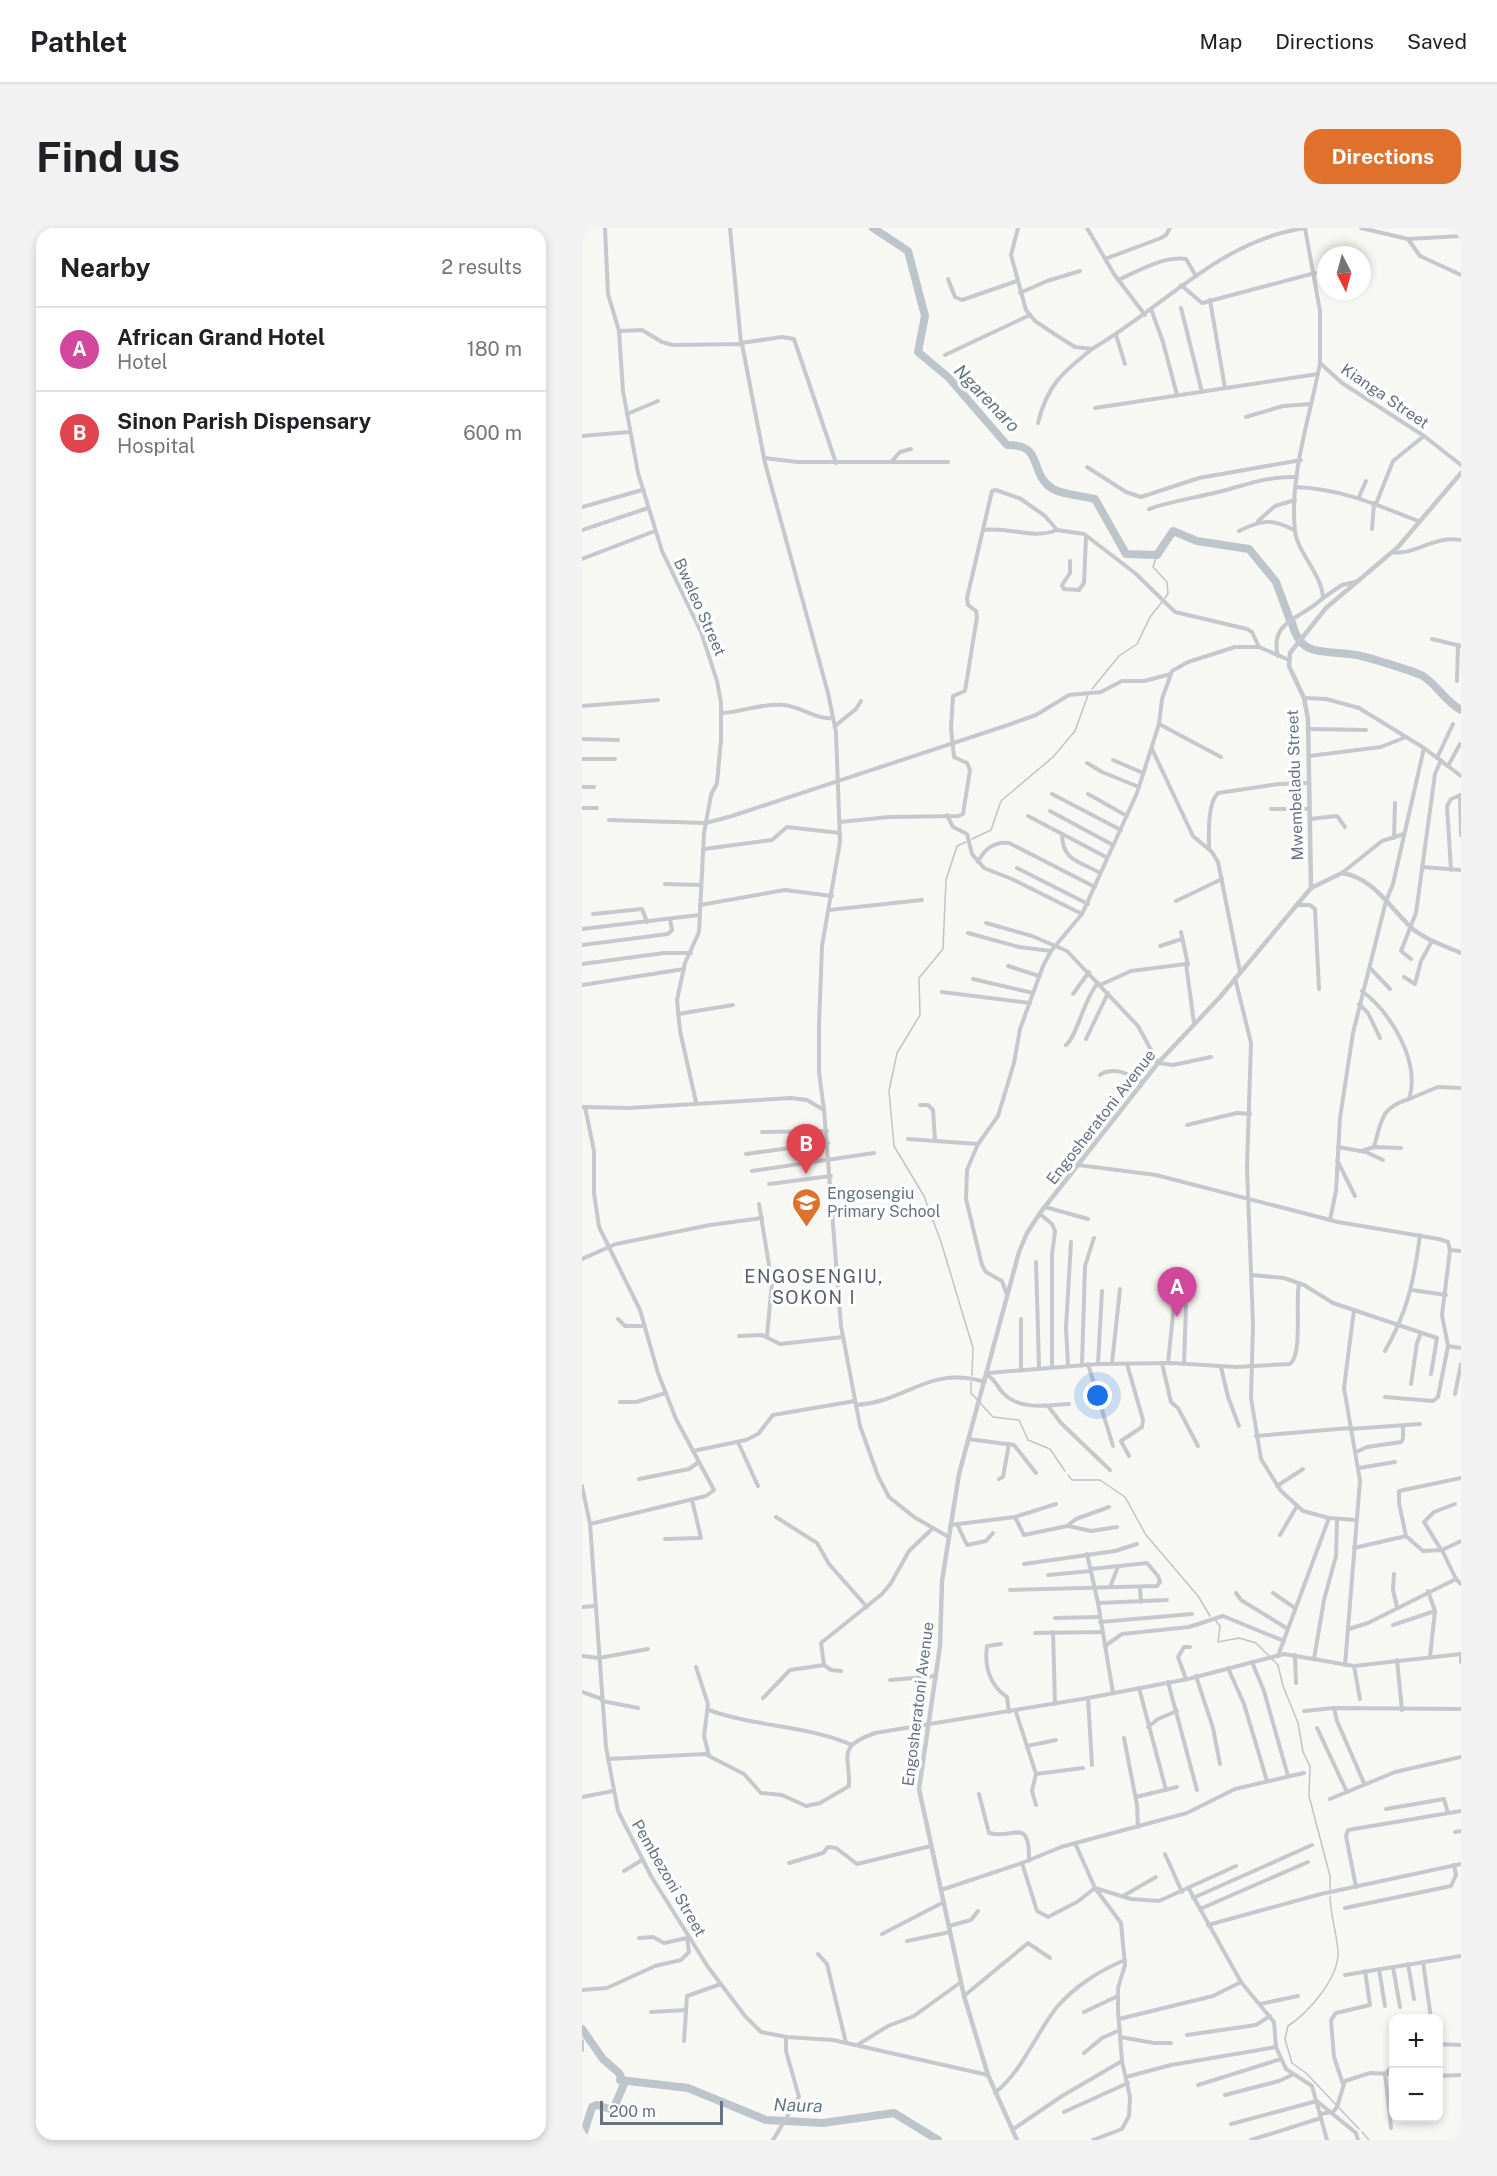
<!DOCTYPE html>
<meta charset="utf-8">
<style>
:root{--surface:#fff;--page:#f2f2f2;--text:#202124;--muted:#757577;--line:#e0e0e0;--accent:#e0712c}
body{margin:0;font-family:"Public Sans",sans-serif;background:var(--page);color:var(--text)}
.controls{position:absolute;right:18px;bottom:18px;display:grid;overflow:hidden;border-radius:12px;box-shadow:0 3px 9px #0003}
.controls button{width:54px;height:54px;display:grid;place-items:center;padding:0;border:0;border-bottom:2px solid var(--line);background:var(--surface);color:var(--text);font:30px sans-serif}
.compass{position:absolute;left:735px;top:18px;width:54px;height:54px;border-radius:50%;background:var(--surface);box-shadow:0 3px 9px #0003;rotate:174deg}
.scale{position:absolute;left:18px;bottom:15px;width:123px;box-sizing:border-box;padding-left:6px;border:3px solid #677385;border-top:0;font-size:16px;line-height:21px;white-space:nowrap;color:#677385;-webkit-text-stroke:4px #fff;paint-order:stroke}
.you{position:absolute;left:516px;top:1168px;width:21px;height:21px;margin:-15px;border:4px solid #fff;border-radius:50%;background:#1a73e8;box-shadow:0 0 0 9px #1a73e833}
.badge{display:grid;place-items:center;width:39px;height:39px;border-radius:50%;background:var(--accent);color:#fff;font-size:20px;font-weight:700}
.pin{position:absolute;translate:-50% -50px;filter:drop-shadow(0 2px 3px #0008)}
.pin::after{content:'';position:absolute;top:32px;width:21px;height:18px;background:inherit;clip-path:polygon(0 0,100% 0,50% 100%)}
.list{margin:0;padding:0;list-style:none}
h2{display:flex;justify-content:space-between;align-items:center;height:78px;margin:0;padding:0 24px;font-size:26px}
h2 small{font-size:20px;font-weight:400;color:var(--muted)}
.list li{display:grid;grid-template-columns:39px 1fr auto;gap:18px;align-items:center;box-sizing:border-box;height:84px;padding:0 24px;border-top:2px solid var(--line)}
.list b{display:block;font-size:22px;white-space:nowrap}
.list p{margin:0;font-size:20px;white-space:nowrap;color:var(--muted)}
.list em{font-size:20px;font-style:normal;color:var(--muted)}
.map{position:relative;flex:none;width:879px;height:1912px;overflow:hidden;border-radius:18px}
header{display:flex;align-items:center;gap:36px;box-sizing:border-box;height:84px;padding:0 30px;background:var(--surface);border-bottom:2px solid var(--line)}
header strong{font-size:28px}
nav{display:flex;gap:33px;margin-inline-start:auto;font-size:21px}
.intro{display:flex;align-items:center;justify-content:space-between;box-sizing:border-box;height:144px;padding:0 36px}
h1{margin:0;font-size:42px}
.button{padding:15px 27px;border-radius:18px;background:var(--accent);color:#fff;font-size:21px;font-weight:700}
main{display:flex;gap:36px;padding:0 36px}
aside{flex:1;background:var(--surface);border-radius:18px;box-shadow:0 3px 9px #0003}
.map>svg:first-child{display:block}
.lines{fill:none;stroke-linecap:round;stroke-linejoin:round}
.stream{stroke:#bdc5cb;stroke-width:1.5}
.river{stroke:#bdc5cb;stroke-width:8}
.minor{stroke:#c5c8cc;stroke-width:4}
.tertiary{stroke:#c5c8cc;stroke-width:4.5}
.labels{text-anchor:middle;dominant-baseline:central;stroke-width:6;stroke-linejoin:round;paint-order:stroke}
.street-label{font-size:16px;fill:#677385;stroke:#fff}
.poi-label{font-size:16px;fill:#677385;stroke:#fff;text-anchor:start}
.water-label{font-size:18px;font-style:italic;fill:#637481;stroke:#fff}
.neighbourhood-label{font-size:18px;letter-spacing:1.5px;fill:#555d6a;stroke:#fff}
</style>
<header>
<strong>Pathlet</strong>
<nav><a>Map</a><a>Directions</a><a>Saved</a></nav>
</header>
<div class="intro"><h1>Find us</h1><a class="button">Directions</a></div>
<main>
<aside>
<h2>Nearby<small>2 results</small></h2>
<ul class="list">
<li><span class="badge" style="background:#d1479c">A</span><div><b>African Grand Hotel</b><p>Hotel</p></div><em>180 m</em></li>
<li><span class="badge" style="background:#e0444e">B</span><div><b>Sinon Parish Dispensary</b><p>Hospital</p></div><em>600 m</em></li>
</ul>
</aside>
<div class="map">
<svg width="879" height="1912" viewBox="0 0 879 1912">
<rect width="100%" height="100%" fill="#f7f7f4"/>
<g class="lines">
<g class="stream">
<path d="M575,327L571,339L585,354L586,366L583,370"/>
<path d="M510,461L537,428L555,416L568,389L580,374"/>
<path d="M390,611L409,602L419,573L471,529L493,503L506,467"/>
<path d="M384,614L375,618L364,652L361,721L337,750L338,787L315,825L307,863L312,918L342,968L359,1014L391,1120L390,1147"/>
<path d="M389,1154V1165L411,1189L437,1192L446,1212L468,1221L483,1243"/>
<path d="M486,1247L490,1252H518L543,1269L564,1307L616,1368L628,1388"/>
<path d="M634,1393L638,1398L636,1414L657,1410L674,1415L696,1437L701,1458L716,1495L721,1524L728,1538L727,1568L748,1648V1661"/>
<path d="M748,1668C748,1687 757,1713 756,1728C754,1753 726,1785 706,1798L703,1811L710,1835L724,1845L777,1901"/>
<path d="M780,1904L787,1912"/>
</g>
<g class="river">
<path d="M291,0L326,23L343,88L336,124L366,149L425,217C463,216 446,246 471,261C482,267 501,268 513,271L544,326L575,327L591,303L615,313L667,321L694,354L708,392"/>
<path d="M710,395C719,432 745,421 774,427C783,428 834,444 841,448C855,457 864,474 879,482"/>
<path d="M0,1801L21,1831L37,1845L42,1856L31,1882L15,1877L10,1879L0,1911"/>
<path d="M38,1852L106,1860L184,1892L241,1895L312,1885L356,1912"/>
</g>
<g class="minor">
<path d="M23,0L26,66L37,103L41,163L56,245L80,323L119,404L135,453L139,475V512L135,555L129,567L122,605L117,704L103,735L95,772L98,803L114,874"/>
<path d="M148,0L159,115L200,109L212,111L254,235"/>
<path d="M436,0L429,27L444,82L453,93L477,109L493,119L510,121C581,80 638,12 723,0"/>
<path d="M505,0L532,46L563,87"/>
<path d="M723,0L738,83V135L760,155L842,208L879,237"/>
<path d="M779,0L826,11L879,8"/>
<path d="M826,11L838,28L879,47"/>
<path d="M523,31L579,10L584,7L588,0"/>
<path d="M366,51L373,69L380,72L435,53"/>
<path d="M536,52C556,43 581,28 604,31L614,48"/>
<path d="M599,57L620,75L733,45"/>
<path d="M438,65L465,53L498,43"/>
<path d="M628,72L643,160"/>
<path d="M599,80L620,164"/>
<path d="M569,81L581,114L595,167"/>
<path d="M37,103L60,102L80,114L91,117L160,116L183,235L246,465L254,504L258,614L240,718L237,797V844L242,882"/>
<path d="M534,107L543,136"/>
<path d="M363,127L448,87"/>
<path d="M513,180L736,146"/>
<path d="M45,186L76,173"/>
<path d="M664,189L701,178L729,176"/>
<path d="M456,195C465,157 481,144 510,121"/>
<path d="M0,208L47,204"/>
<path d="M182,230L216,234H366"/>
<path d="M310,233L318,224L329,221"/>
<path d="M505,239L544,264L559,269L617,250L719,232"/>
<path d="M713,259C760,261 793,276 836,293"/>
<path d="M777,269L784,253"/>
<path d="M794,276L811,233L842,208"/>
<path d="M0,279L60,262"/>
<path d="M567,281C589,273 613,270 636,264C665,257 684,248 715,249"/>
<path d="M676,293L693,278L713,272"/>
<path d="M790,301L792,275"/>
<path d="M0,302L66,280"/>
<path d="M401,302C426,298 451,312 475,302"/>
<path d="M657,303C679,292 690,290 712,302"/>
<path d="M811,324C831,328 853,307 879,312"/>
<path d="M0,331L73,303"/>
<path d="M488,333V345L480,357L482,361L497,362L502,355L504,309"/>
<path d="M741,370L760,357L777,353"/>
<path d="M850,411L879,418"/>
<path d="M696,428C687,392 720,391 741,370C740,346 715,324 713,303C707,247 728,190 738,135"/>
<path d="M875,453L876,417"/>
<path d="M722,470L744,471L777,480L842,520L879,548"/>
<path d="M0,478L76,472"/>
<path d="M140,485C161,484 179,475 201,477C219,478 233,492 251,490"/>
<path d="M577,496L639,529"/>
<path d="M253,498L274,481L279,473"/>
<path d="M727,501L784,502"/>
<path d="M0,511L36,512"/>
<path d="M570,521L611,608L630,624L636,634L658,744"/>
<path d="M727,528L799,519L824,509"/>
<path d="M855,530L871,496"/>
<path d="M0,531H33"/>
<path d="M531,532L561,545"/>
<path d="M505,535L520,544L557,559"/>
<path d="M866,538L878,516"/>
<path d="M0,559H12"/>
<path d="M470,566L539,602"/>
<path d="M506,566L545,588"/>
<path d="M878,567L879,607"/>
<path d="M0,580H15"/>
<path d="M689,581H727"/>
<path d="M468,583L531,617"/>
<path d="M365,587L371,599L385,606L390,626L402,640L430,651L500,686"/>
<path d="M446,588L524,629"/>
<path d="M728,591L755,588L763,599"/>
<path d="M27,592L124,595L150,588L426,497L454,487L487,467L519,464L540,453H562L589,446"/>
<path d="M258,594L307,589L376,588L381,586L388,542L385,535L372,529L369,500L371,468L383,463L395,389L394,383L386,377L385,370L410,263L414,262L439,271L463,288L475,302L502,306L553,345L593,384L665,401L670,404L677,419"/>
<path d="M480,606C480,633 498,633 518,645"/>
<path d="M812,610L813,575"/>
<path d="M122,621L190,612L205,599L258,605"/>
<path d="M627,621C627,606 625,576 636,565L697,556L727,555"/>
<path d="M396,634C402,621 413,613 427,615L513,659"/>
<path d="M840,639L879,642"/>
<path d="M435,640L506,676"/>
<path d="M869,642L865,578L869,571L879,567"/>
<path d="M760,645L800,613L822,606"/>
<path d="M83,656L119,657"/>
<path d="M594,673L640,651"/>
<path d="M118,677L203,662L250,668"/>
<path d="M714,677H728L733,681L737,761"/>
<path d="M247,682L340,672"/>
<path d="M11,686L60,681L65,694"/>
<path d="M404,695L450,708L485,723L556,798L576,835L591,837L629,829"/>
<path d="M0,701L117,687"/>
<path d="M599,704L606,737"/>
<path d="M386,705L437,719L469,723"/>
<path d="M0,717L86,706L90,702L88,691"/>
<path d="M578,718L600,711"/>
<path d="M829,731L819,723L834,685L853,546L859,532"/>
<path d="M0,736L82,725H109"/>
<path d="M426,738L457,748"/>
<path d="M789,741L808,761"/>
<path d="M822,749L833,756L839,733L850,713"/>
<path d="M653,750L669,815L665,940L671,1096L669,1170L679,1231L699,1263L721,1283L747,1290L774,1292"/>
<path d="M391,751L451,765"/>
<path d="M0,757L102,741"/>
<path d="M518,757L549,743L604,736L612,795"/>
<path d="M780,763C809,785 839,834 827,871C798,880 800,892 792,919"/>
<path d="M360,764L448,775"/>
<path d="M491,766L507,744"/>
<path d="M777,776L786,785L798,810"/>
<path d="M96,786L151,777"/>
<path d="M504,811L526,765"/>
<path d="M484,817C496,807 501,772 516,755"/>
<path d="M518,847C530,838 549,846 560,854"/>
<path d="M827,871L856,859L879,860"/>
<path d="M338,877H346L351,882L353,912"/>
<path d="M0,879L47,880L209,870L225,872L242,882L259,1098L278,1198L296,1248L307,1269L332,1289L365,1308"/>
<path d="M3,879L12,923V965L17,999L58,1082L76,1145L94,1191L132,1262L124,1268L8,1296"/>
<path d="M605,897L655,885L668,886"/>
<path d="M180,904L245,903"/>
<path d="M326,911L396,916"/>
<path d="M756,919L784,924L801,932"/>
<path d="M780,923L792,919L819,920"/>
<path d="M164,926L246,915"/>
<path d="M755,932L773,968"/>
<path d="M496,937L574,947L756,994L857,1011L866,1014L868,1022L879,1023"/>
<path d="M170,943L292,925"/>
<path d="M187,956L249,948"/>
<path d="M250,970L317,962"/>
<path d="M177,976L190,1055L185,1108"/>
<path d="M463,979L506,991"/>
<path d="M458,986L470,996L473,1003L470,1027V1138"/>
<path d="M748,992L754,963L758,890L771,805L804,673L811,656L842,520"/>
<path d="M0,1031L34,1016L128,997L180,990"/>
<path d="M454,1034L457,1139"/>
<path d="M670,1047L702,1050L722,1057L751,1075L855,1110L849,1146"/>
<path d="M830,1062L864,1067"/>
<path d="M425,1067L420,1053L404,1044L400,1037L384,971L385,942L396,916L416,888L432,835L438,801L461,738L469,723L500,686L555,565L577,496L580,471L590,443L606,434L653,419H677L707,432"/>
<path d="M36,1091L43,1098H63"/>
<path d="M157,1108L180,1107L198,1116L261,1109"/>
<path d="M866,1118L879,1120"/>
<path d="M803,1123C826,1083 832,1052 838,1007"/>
<path d="M530,1135L538,1061"/>
<path d="M580,1135L589,1174L596,1180L616,1218"/>
<path d="M586,1135L592,1077"/>
<path d="M500,1136L503,1038L512,1010"/>
<path d="M506,1136L531,1218"/>
<path d="M516,1136L520,1063"/>
<path d="M545,1136L561,1192L560,1199L539,1213L547,1228"/>
<path d="M602,1136L604,1078"/>
<path d="M486,1137L484,1100L489,1014"/>
<path d="M639,1139L646,1169L657,1198"/>
<path d="M439,1140V1091"/>
<path d="M406,1145L516,1136L590,1135L654,1139L708,1136C721,1126 713,1074 717,1055"/>
<path d="M405,1147C414,1152 415,1159 421,1165C438,1183 466,1177 487,1176"/>
<path d="M829,1156L835,1115L839,1105"/>
<path d="M873,1166L879,1136"/>
<path d="M803,1169L851,1173L856,1169L866,1118L860,1087L868,1022"/>
<path d="M38,1174H54L84,1165"/>
<path d="M274,1177C326,1174 345,1137 403,1154"/>
<path d="M466,1178L479,1195L528,1242"/>
<path d="M768,1201L838,1196"/>
<path d="M674,1208L768,1200"/>
<path d="M386,1211L432,1217L454,1245"/>
<path d="M156,1214L176,1258"/>
<path d="M111,1223L164,1212L176,1206L191,1187L273,1173"/>
<path d="M774,1224L785,1219L819,1214L821,1211V1198"/>
<path d="M777,1240L813,1234"/>
<path d="M57,1251L107,1241L117,1234"/>
<path d="M417,1251L421,1249L427,1216"/>
<path d="M0,1258L8,1296L24,1519L36,1583L69,1648L126,1739L163,1788L179,1804L205,1809L251,1812L406,1847"/>
<path d="M695,1258L721,1241"/>
<path d="M194,1289L235,1315L247,1336L285,1379"/>
<path d="M433,1289L442,1307L485,1298L494,1291L527,1279"/>
<path d="M375,1296L385,1317L404,1313L411,1305"/>
<path d="M368,1297L433,1289L474,1276"/>
<path d="M486,1298L509,1303L535,1299"/>
<path d="M698,1307L715,1278"/>
<path d="M824,1308L817,1275V1263L879,1250"/>
<path d="M83,1311L119,1310L110,1272"/>
<path d="M772,1320L824,1308L841,1323L860,1322L874,1351L879,1356"/>
<path d="M858,1320L842,1294L852,1284L873,1276"/>
<path d="M860,1322L879,1313"/>
<path d="M505,1326L516,1375L531,1465"/>
<path d="M442,1336L533,1323L555,1316"/>
<path d="M812,1346L811,1362L815,1379"/>
<path d="M466,1347L509,1343"/>
<path d="M528,1359L536,1339"/>
<path d="M558,1360L559,1374"/>
<path d="M428,1362L575,1358L578,1354L576,1348L565,1335L509,1341"/>
<path d="M846,1363L853,1383L848,1429"/>
<path d="M654,1365L659,1372L706,1401"/>
<path d="M691,1365L713,1380"/>
<path d="M516,1375L585,1372"/>
<path d="M0,1379L13,1378"/>
<path d="M473,1390L517,1389"/>
<path d="M518,1394L610,1386"/>
<path d="M811,1397L853,1383"/>
<path d="M767,1401L786,1395L874,1351"/>
<path d="M471,1404L473,1476"/>
<path d="M453,1405L520,1404"/>
<path d="M419,1416L405,1418C402,1438 408,1458 425,1469L427,1484"/>
<path d="M523,1418L540,1406L607,1399L641,1388L702,1413"/>
<path d="M879,1426V1434"/>
<path d="M713,1427L714,1455"/>
<path d="M0,1428L17,1430L66,1421"/>
<path d="M696,1428L747,1290"/>
<path d="M732,1431L742,1372L754,1328L755,1291"/>
<path d="M815,1432L820,1482"/>
<path d="M670,1434L682,1463L706,1548"/>
<path d="M242,1437L239,1415L300,1366L309,1355L327,1323L350,1301"/>
<path d="M763,1437L778,1253L762,1160L772,1082"/>
<path d="M772,1438L778,1471"/>
<path d="M114,1439L126,1476L122,1508L127,1528"/>
<path d="M646,1440L662,1476L685,1553"/>
<path d="M614,1448L631,1500L638,1536"/>
<path d="M604,1451L596,1429L602,1419H608"/>
<path d="M308,1452L354,1448"/>
<path d="M586,1454L615,1562"/>
<path d="M557,1460L584,1562"/>
<path d="M0,1464L20,1471"/>
<path d="M181,1470L208,1442L242,1437L249,1442L259,1443"/>
<path d="M506,1470L510,1537"/>
<path d="M20,1473L56,1480"/>
<path d="M752,1480L755,1493L782,1555"/>
<path d="M127,1482C173,1499 224,1497 270,1517"/>
<path d="M722,1483L752,1480L879,1481"/>
<path d="M434,1484L454,1546"/>
<path d="M566,1499L576,1491L595,1483"/>
<path d="M735,1500L765,1564"/>
<path d="M542,1510L555,1577L556,1599"/>
<path d="M445,1518L474,1512"/>
<path d="M26,1531L123,1526L162,1546L179,1565L200,1567L224,1578L238,1575L267,1558C268,1527 254,1519 293,1505L506,1470L606,1451L702,1426L772,1438L879,1426"/>
<path d="M397,1566L407,1605C431,1612 448,1587 447,1633"/>
<path d="M0,1569L31,1563"/>
<path d="M554,1569L595,1559"/>
<path d="M748,1571L813,1544L879,1529"/>
<path d="M454,1577L450,1563L454,1546L501,1540"/>
<path d="M804,1581L862,1571L866,1585"/>
<path d="M873,1604L879,1603"/>
<path d="M493,1615L513,1660L539,1695L543,1737L536,1760V1783L540,1833L548,1869L547,1888L540,1901L511,1912"/>
<path d="M583,1626L600,1664"/>
<path d="M207,1635L241,1625L246,1619L254,1620L275,1636L349,1618"/>
<path d="M440,1635L455,1683L466,1689L495,1674L513,1660L549,1671L577,1673L654,1638"/>
<path d="M42,1643L60,1632"/>
<path d="M774,1659L764,1608L766,1602L879,1583"/>
<path d="M607,1661L659,1754L692,1794L694,1819L704,1841L730,1858L745,1912"/>
<path d="M359,1662L440,1635L479,1619L605,1585L653,1561L722,1545"/>
<path d="M541,1668L574,1649"/>
<path d="M611,1670L730,1617"/>
<path d="M763,1680L869,1658L874,1647L872,1637"/>
<path d="M618,1681L726,1634"/>
<path d="M626,1697L739,1666L879,1636"/>
<path d="M367,1698L389,1692L396,1683"/>
<path d="M300,1706L362,1674"/>
<path d="M57,1710L71,1709L82,1715L105,1710"/>
<path d="M325,1713L368,1704"/>
<path d="M236,1726L245,1736L264,1815"/>
<path d="M841,1734L849,1790"/>
<path d="M826,1736L832,1771"/>
<path d="M811,1739L818,1779"/>
<path d="M797,1741L803,1778"/>
<path d="M763,1747L879,1728"/>
<path d="M0,1762L25,1760L73,1738L99,1732L107,1724L105,1710"/>
<path d="M382,1768L446,1715L468,1730"/>
<path d="M678,1776L716,1768"/>
<path d="M69,1784L104,1782"/>
<path d="M502,1784L536,1768"/>
<path d="M537,1791L631,1768L659,1754"/>
<path d="M605,1807L674,1797L688,1788"/>
<path d="M538,1809L572,1815H589"/>
<path d="M0,1813V1822"/>
<path d="M102,1813L105,1768L139,1756"/>
<path d="M277,1816L306,1798L332,1788L379,1754"/>
<path d="M856,1816L879,1817"/>
<path d="M502,1825L520,1810L538,1802"/>
<path d="M856,1848L879,1847"/>
<path d="M544,1849L589,1837L694,1819"/>
<path d="M761,1856L752,1829L749,1792L754,1785L788,1777L783,1743"/>
<path d="M616,1857L699,1831"/>
<path d="M413,1865C442,1841 452,1808 475,1779C492,1759 518,1742 543,1732"/>
<path d="M643,1867L697,1853L710,1847"/>
<path d="M736,1874L774,1905L776,1912"/>
<path d="M482,1884L546,1855"/>
<path d="M738,1886L751,1884L755,1879L763,1853L788,1845L812,1846"/>
<path d="M649,1896L735,1873"/>
<path d="M809,1900L803,1846L812,1836"/>
<path d="M430,1902L480,1868L540,1833"/>
<path d="M191,1912L217,1869L204,1823V1809"/>
<path d="M669,1912L739,1890"/>
</g>
<g class="tertiary">
<path d="M729,660L726,491L722,470L707,438L708,425L744,380L816,319L879,245"/>
<path d="M435,1912L406,1847L382,1768L337,1561L358,1418L360,1353L377,1246L437,1024L445,1005L458,985L576,835L638,769L729,660L760,645C793,650 809,682 832,702C846,713 863,718 879,725"/>
</g>
</g>
<defs>
<symbol id="school-pin" viewBox="-11 -11 22 30"><path d="M0 17L-7.5 6A9.5 9.5 0 1 1 7.5 6Z" fill="#e0712c" stroke="#fff"/><path d="M0-5L7-2L0 1L-7-2ZM-4 1L0 2.5L4 1V4Q0 6-4 4Z" fill="#fff"/></symbol>
</defs>
<g fill-rule="evenodd">
<use href="#school-pin" x="208" y="958" width="33" height="45"/>
</g>
<g class="labels">
<g class="street-label">
<text transform="translate(803 168) rotate(34)">Kianga Street</text>
<text transform="translate(118 379) rotate(66)">Bweleo Street</text>
<text transform="translate(713 557) rotate(-92)">Mwembeladu Street</text>
<text transform="translate(519 889) rotate(-52)">Engosheratoni Avenue</text>
<text transform="translate(336 1476) rotate(-83)">Engosheratoni Avenue</text>
<text transform="translate(87 1650) rotate(60)">Pembezoni Street</text>
</g>
<g class="poi-label">
<text x="245" y="965">Engosengiu<tspan x="245" dy="18">Primary School</tspan></text>
</g>
<g class="water-label">
<text transform="translate(405 170) rotate(46)">Ngarenaro</text>
<text transform="translate(216 1877) rotate(2)">Naura</text>
</g>
<g class="neighbourhood-label">
<text x="232" y="1048">ENGOSENGIU,<tspan x="232" dy="21">SOKON I</tspan></text>
</g>
</g>
</svg>
<div class="controls">
<button>+</button>
<button>−</button>
</div>
<svg class="compass" viewBox="-18 -18 36 36"><path d="M0-13l5 13h-10z" fill="#e53935"/><path d="M0 13l5-13h-10z" fill="#757577"/></svg>
<div class="scale">200 m</div>
<div class="you"></div>
<div class="pin badge" style="left:595px;top:1089px;background:#d1479c">A</div>
<div class="pin badge" style="left:224px;top:946px;background:#e0444e">B</div>
</div>
</main>
